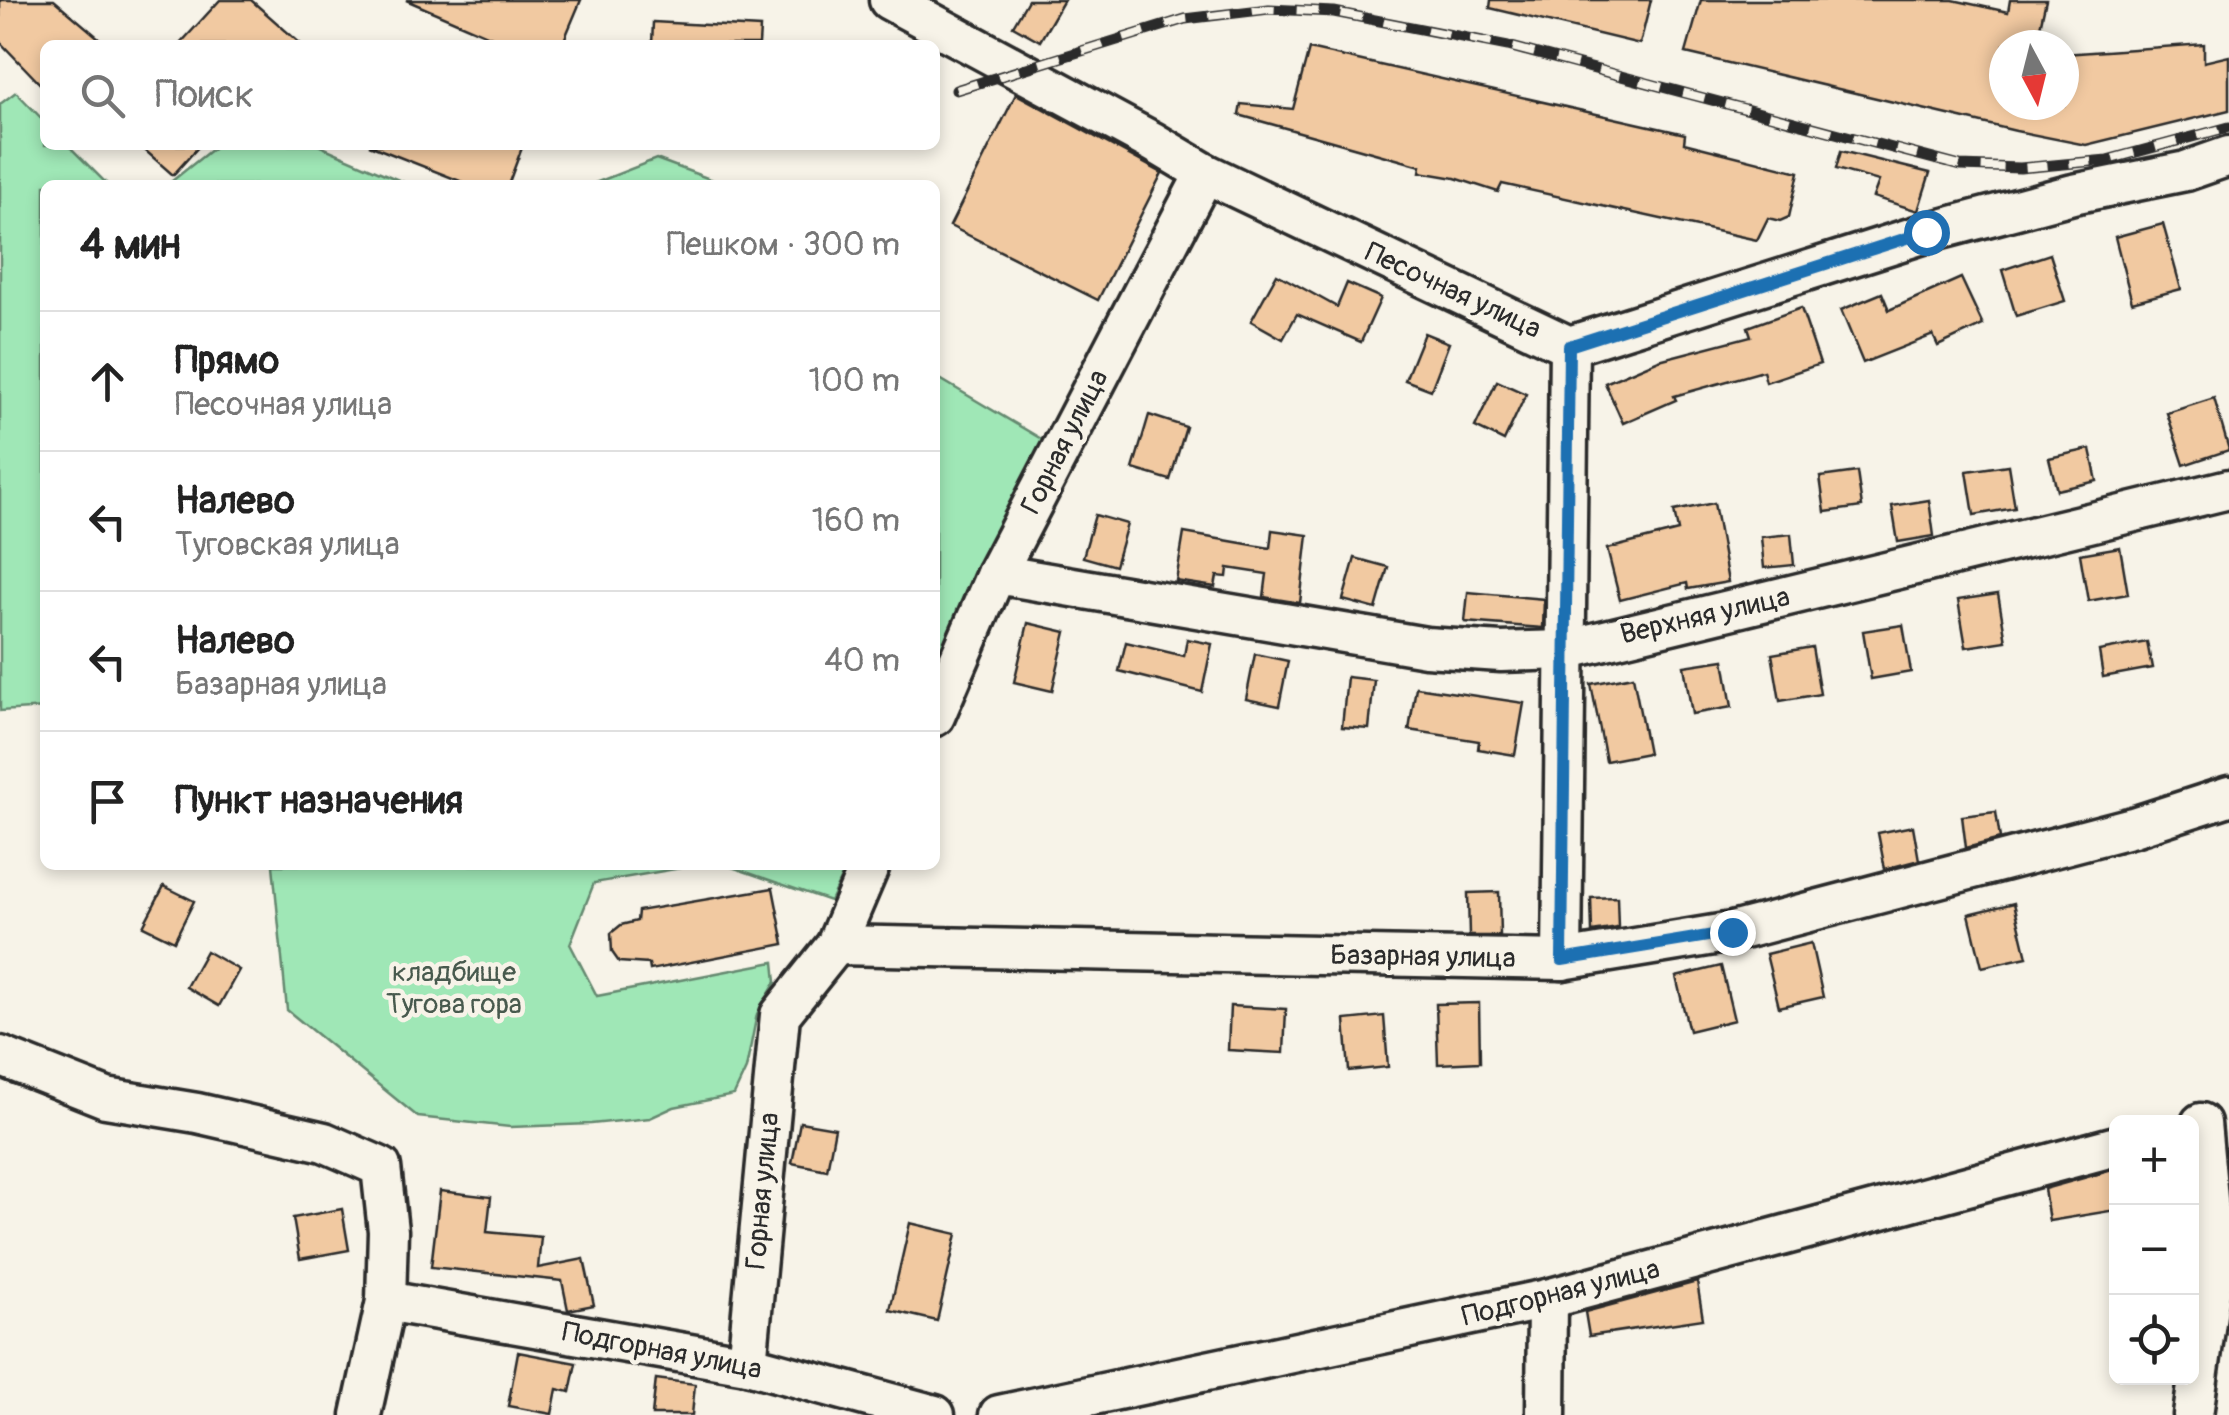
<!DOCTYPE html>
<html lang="ru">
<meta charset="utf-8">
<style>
:root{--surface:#fff;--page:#f2f2f2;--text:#222;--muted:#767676;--line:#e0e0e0}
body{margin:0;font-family:Pangolin,sans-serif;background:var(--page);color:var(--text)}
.controls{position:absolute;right:30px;bottom:30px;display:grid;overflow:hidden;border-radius:15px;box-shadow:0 5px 15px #0003}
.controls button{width:90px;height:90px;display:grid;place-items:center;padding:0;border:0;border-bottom:2px solid var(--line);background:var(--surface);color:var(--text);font:50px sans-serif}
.compass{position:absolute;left:1989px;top:30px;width:90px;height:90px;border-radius:50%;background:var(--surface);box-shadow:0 5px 15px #0003;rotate:173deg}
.stop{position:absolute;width:30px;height:30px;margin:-22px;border:8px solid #1f6fb2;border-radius:50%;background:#fff}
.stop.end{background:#1f6fb2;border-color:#fff;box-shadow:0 2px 10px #0008}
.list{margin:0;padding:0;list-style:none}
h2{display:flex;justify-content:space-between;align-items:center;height:130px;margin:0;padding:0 40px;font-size:42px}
h2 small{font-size:32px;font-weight:400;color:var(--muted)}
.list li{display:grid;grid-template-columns:65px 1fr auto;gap:30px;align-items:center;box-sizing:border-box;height:140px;padding:0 40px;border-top:2px solid var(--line)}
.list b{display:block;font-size:38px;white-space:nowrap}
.list p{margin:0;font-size:32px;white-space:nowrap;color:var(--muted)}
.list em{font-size:32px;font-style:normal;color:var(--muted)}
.icon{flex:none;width:55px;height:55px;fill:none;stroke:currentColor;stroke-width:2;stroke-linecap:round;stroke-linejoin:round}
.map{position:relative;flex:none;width:2229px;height:1415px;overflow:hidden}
.search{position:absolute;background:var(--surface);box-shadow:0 5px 15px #0003;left:40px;top:40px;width:900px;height:110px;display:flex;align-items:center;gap:25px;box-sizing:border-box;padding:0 35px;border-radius:15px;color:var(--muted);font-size:38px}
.panel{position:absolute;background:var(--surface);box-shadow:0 5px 15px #0003;left:40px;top:180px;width:900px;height:690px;border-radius:15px}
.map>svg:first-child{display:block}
.green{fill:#9fe7b6;stroke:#658970;stroke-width:2.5}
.building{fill:#f1c9a1;stroke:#2b2b2b;stroke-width:2.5}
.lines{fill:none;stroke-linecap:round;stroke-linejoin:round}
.minor-casing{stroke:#2b2b2b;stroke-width:45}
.minor{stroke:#f7f3e8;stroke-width:38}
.rail-casing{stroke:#2b2b2b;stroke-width:11}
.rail{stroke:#f7f3e8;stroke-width:8;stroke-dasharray:22;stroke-linecap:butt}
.route{stroke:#1f6fb2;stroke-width:12}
.labels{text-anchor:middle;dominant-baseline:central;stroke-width:9;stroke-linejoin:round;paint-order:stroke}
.street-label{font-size:28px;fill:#2b2b2b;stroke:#f7f3e8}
.park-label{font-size:28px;fill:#485a4e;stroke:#f7f3e8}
</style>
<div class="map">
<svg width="2229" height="1415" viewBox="0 0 2229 1415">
<rect width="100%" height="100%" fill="#f7f3e8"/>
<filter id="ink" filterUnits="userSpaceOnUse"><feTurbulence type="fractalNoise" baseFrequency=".01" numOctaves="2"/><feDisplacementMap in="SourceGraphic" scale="20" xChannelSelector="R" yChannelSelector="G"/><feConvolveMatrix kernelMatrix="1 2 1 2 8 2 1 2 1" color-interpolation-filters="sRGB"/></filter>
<g filter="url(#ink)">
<g class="green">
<path d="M16,92L45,122V145H68L108,185H45V708L0,711V104Z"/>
<path d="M217,145H318L410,185H167Z"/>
<path d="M656,159L726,185H590Z"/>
<path d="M935,376L1043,440L935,672Z"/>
<path d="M273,865H698L594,883L570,944L597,996L774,962L776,982L757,1014L746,1069L734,1095L674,1107L650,1118L591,1124L510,1127L418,1117L287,1010Z"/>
<path d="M726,865H847L830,901Z"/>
</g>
<g class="building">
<path d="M0,0H54L107,45H45V89L0,42Z"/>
<path d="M220,0H251L302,45H179Z"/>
<path d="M406,0H581L562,45H510Z"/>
<path d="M1028,0H1064L1040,41L1013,26Z"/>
<path d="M1491,0H1651L1640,44L1490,8Z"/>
<path d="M1701,0H1953L2008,12L2010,0H2046L2036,45H2004V105H2064V54L2204,44V62L2229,56V110L2086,145L2016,131L1686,53Z"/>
<path d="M653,22L760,28L759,45H652Z"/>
<path d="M1309,49L1685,134L1684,143L1799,172L1789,217L1780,221L1768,218L1757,240L1502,184L1498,192L1455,178L1420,172L1421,166L1239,115L1241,104L1293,109Z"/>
<path d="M1016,94L1162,173L1098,300L950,226Z"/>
<path d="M139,145H200L173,175Z"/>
<path d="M369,145H523L508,185H470Z"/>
<path d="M1841,151L1930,173L1918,211L1873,197L1879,181L1836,169Z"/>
<path d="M2163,224L2181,289L2132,302L2115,237Z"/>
<path d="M2050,254L2065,301L2016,316L2002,270Z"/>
<path d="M1277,274L1337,307L1347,283L1381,298L1361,342L1297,314L1283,339L1251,321Z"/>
<path d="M1961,278L1983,325L1938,346L1933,335L1863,363L1841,310L1882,293L1889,310Z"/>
<path d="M1801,308L1820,364L1766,382L1763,371L1674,396L1676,400L1623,423L1605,383L1659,360L1751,336L1748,327Z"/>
<path d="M1424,333L1449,343L1431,390L1405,380Z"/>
<path d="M1497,381L1526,394L1504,441L1475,427Z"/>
<path d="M2214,398L2229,450L2184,465L2167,413Z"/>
<path d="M1149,415L1186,427L1170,480L1133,469Z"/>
<path d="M2090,449L2097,481L2057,490L2049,458Z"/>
<path d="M2008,465L2015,508L1974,515L1967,471Z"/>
<path d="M1857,472L1862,507L1825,512L1820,477Z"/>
<path d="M1929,500L1934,536L1898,542L1892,506Z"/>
<path d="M1714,503L1728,582L1688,589L1687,583L1620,600L1607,549L1678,531L1674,511Z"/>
<path d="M1095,515L1127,524L1115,566L1083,557Z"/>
<path d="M1272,530L1308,535L1300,603L1264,597L1267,574L1228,568L1227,577L1217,576L1215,587L1176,581L1184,533L1270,548Z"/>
<path d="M1791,534L1794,565L1764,568L1761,537Z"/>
<path d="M2120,547L2128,594L2088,601L2080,554Z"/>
<path d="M1355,558L1388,567L1376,609L1343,600Z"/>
<path d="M1468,592L1544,599L1543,628L1465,622Z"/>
<path d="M1998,594L2006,641L1966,647L1958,600Z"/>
<path d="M1028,623L1066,632L1052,691L1014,682Z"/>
<path d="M1903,625L1911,672L1871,679L1863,631Z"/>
<path d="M1187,639L1212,644L1202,692L1119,671L1126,642L1184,656Z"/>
<path d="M2147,642L2152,668L2103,677L2099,651Z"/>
<path d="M1812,647L1820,694L1780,701L1772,654Z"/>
<path d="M1255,654L1288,661L1279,706L1246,699Z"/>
<path d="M1724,660L1732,707L1692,714L1684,666Z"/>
<path d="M1633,676L1648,753L1606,761L1591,684Z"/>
<path d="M1347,677L1374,680L1369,729L1342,727Z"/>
<path d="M1416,687L1524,703L1515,755L1478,749L1479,741L1409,730Z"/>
<path d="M1996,812L2000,839L1966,848L1962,816Z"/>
<path d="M1913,826L1919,860L1885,869L1878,833Z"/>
<path d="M164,886L194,901L174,941L143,926Z"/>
<path d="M773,888L784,944L650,970L649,964L619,962L612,952L611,933L621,925L637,921L638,911Z"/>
<path d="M1499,892L1500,936H1469L1468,893Z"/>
<path d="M1617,897L1618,928L1592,932L1591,898Z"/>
<path d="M2014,903L2027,957L1982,967L1969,914Z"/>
<path d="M1811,943L1823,997L1779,1007L1766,954Z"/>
<path d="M206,951L239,970L219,1006L186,987Z"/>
<path d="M1721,966L1734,1020L1689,1031L1676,977Z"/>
<path d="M1479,1003L1480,1062L1438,1064L1436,1004Z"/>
<path d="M1230,1006L1286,1009L1284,1053L1228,1050Z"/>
<path d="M1384,1016L1388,1067L1349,1071L1345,1020Z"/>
<path d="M800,1122L835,1128L827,1170L792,1163Z"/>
<path d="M2116,1169V1210L2049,1221L2044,1189Z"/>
<path d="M440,1191L491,1197L487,1232L541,1237L538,1268L584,1259L594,1305L568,1310L562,1281L431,1267Z"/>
<path d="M342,1209L349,1250L300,1259L293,1218Z"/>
<path d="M910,1223L957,1234L937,1321L890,1310Z"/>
<path d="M1697,1282L1703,1319L1589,1336L1585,1312Z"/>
<path d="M518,1352L576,1363L570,1392L557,1389L552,1414L508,1406Z"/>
<path d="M656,1379L695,1384L692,1415H652Z"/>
</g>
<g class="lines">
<defs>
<g id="minor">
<path d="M889,0L1153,142L1205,173L1569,346L1926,233L2073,194L2186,171L2229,156"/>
<path d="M996,574L1426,647L1501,652L1564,650L2229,489"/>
<path d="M935,716L996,574L1205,173"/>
<path d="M836,945L1562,960L1732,932L2133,827L2229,796"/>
<path d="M1562,960L1569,346"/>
<path d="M0,1056L106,1098L197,1113L324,1142L381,1167L388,1231L386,1301L361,1415"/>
<path d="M386,1301L747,1364L935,1415"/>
<path d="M747,1364L780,1015L836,945L870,865"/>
<path d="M999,1415L1547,1299L2116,1146"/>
<path d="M1546,1415L1547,1299"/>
<path d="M2193,1415L2214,1264L2201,1123"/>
</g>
</defs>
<use href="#minor" class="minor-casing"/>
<use href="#minor" class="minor"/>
<defs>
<path id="rail" d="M956,90L1185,19L1269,9L1334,12L1508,46L1960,166L2020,168L2107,160L2229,127"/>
</defs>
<use href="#rail" class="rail-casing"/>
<use href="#rail" class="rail"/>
</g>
</g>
<g class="lines" filter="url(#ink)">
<path class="route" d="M1732,932L1562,960L1569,346L1926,232"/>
</g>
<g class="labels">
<g class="street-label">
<text transform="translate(1453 291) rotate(25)">Песочная улица</text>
<text transform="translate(1065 442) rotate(-63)">Горная улица</text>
<text transform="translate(1705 616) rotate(-13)">Верхняя улица</text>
<text transform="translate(1423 957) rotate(1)">Базарная улица</text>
<text transform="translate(763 1191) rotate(-85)">Горная улица</text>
<text transform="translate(1561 1293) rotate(-14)">Подгорная улица</text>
<text transform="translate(662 1351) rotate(11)">Подгорная улица</text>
</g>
<g class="park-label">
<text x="454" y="972">кладбище<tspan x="454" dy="32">Тугова гора</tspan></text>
</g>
</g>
</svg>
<div class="controls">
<button>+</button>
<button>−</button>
<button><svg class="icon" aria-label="locate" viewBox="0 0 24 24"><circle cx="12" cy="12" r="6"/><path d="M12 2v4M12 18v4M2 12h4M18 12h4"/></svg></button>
</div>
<svg class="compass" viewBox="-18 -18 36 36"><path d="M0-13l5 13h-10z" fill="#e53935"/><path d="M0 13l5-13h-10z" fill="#767676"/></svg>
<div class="stop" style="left:1926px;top:232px"></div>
<div class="stop end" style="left:1732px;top:932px"></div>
<div class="search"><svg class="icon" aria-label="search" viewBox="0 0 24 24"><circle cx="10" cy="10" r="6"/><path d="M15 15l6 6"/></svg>Поиск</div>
<section class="panel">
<h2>4 мин<small>Пешком · 300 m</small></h2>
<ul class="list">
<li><svg class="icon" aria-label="ahead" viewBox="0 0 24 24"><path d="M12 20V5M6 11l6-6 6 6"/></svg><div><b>Прямо</b><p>Песочная улица</p></div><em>100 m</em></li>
<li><svg class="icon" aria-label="left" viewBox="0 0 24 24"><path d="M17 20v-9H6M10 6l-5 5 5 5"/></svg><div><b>Налево</b><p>Туговская улица</p></div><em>160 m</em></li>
<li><svg class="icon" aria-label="left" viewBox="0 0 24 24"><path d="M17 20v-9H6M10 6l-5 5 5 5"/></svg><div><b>Налево</b><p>Базарная улица</p></div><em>40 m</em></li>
<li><svg class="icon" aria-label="arrive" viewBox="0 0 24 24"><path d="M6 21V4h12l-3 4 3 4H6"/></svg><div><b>Пункт назначения</b></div></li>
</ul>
</section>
</div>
